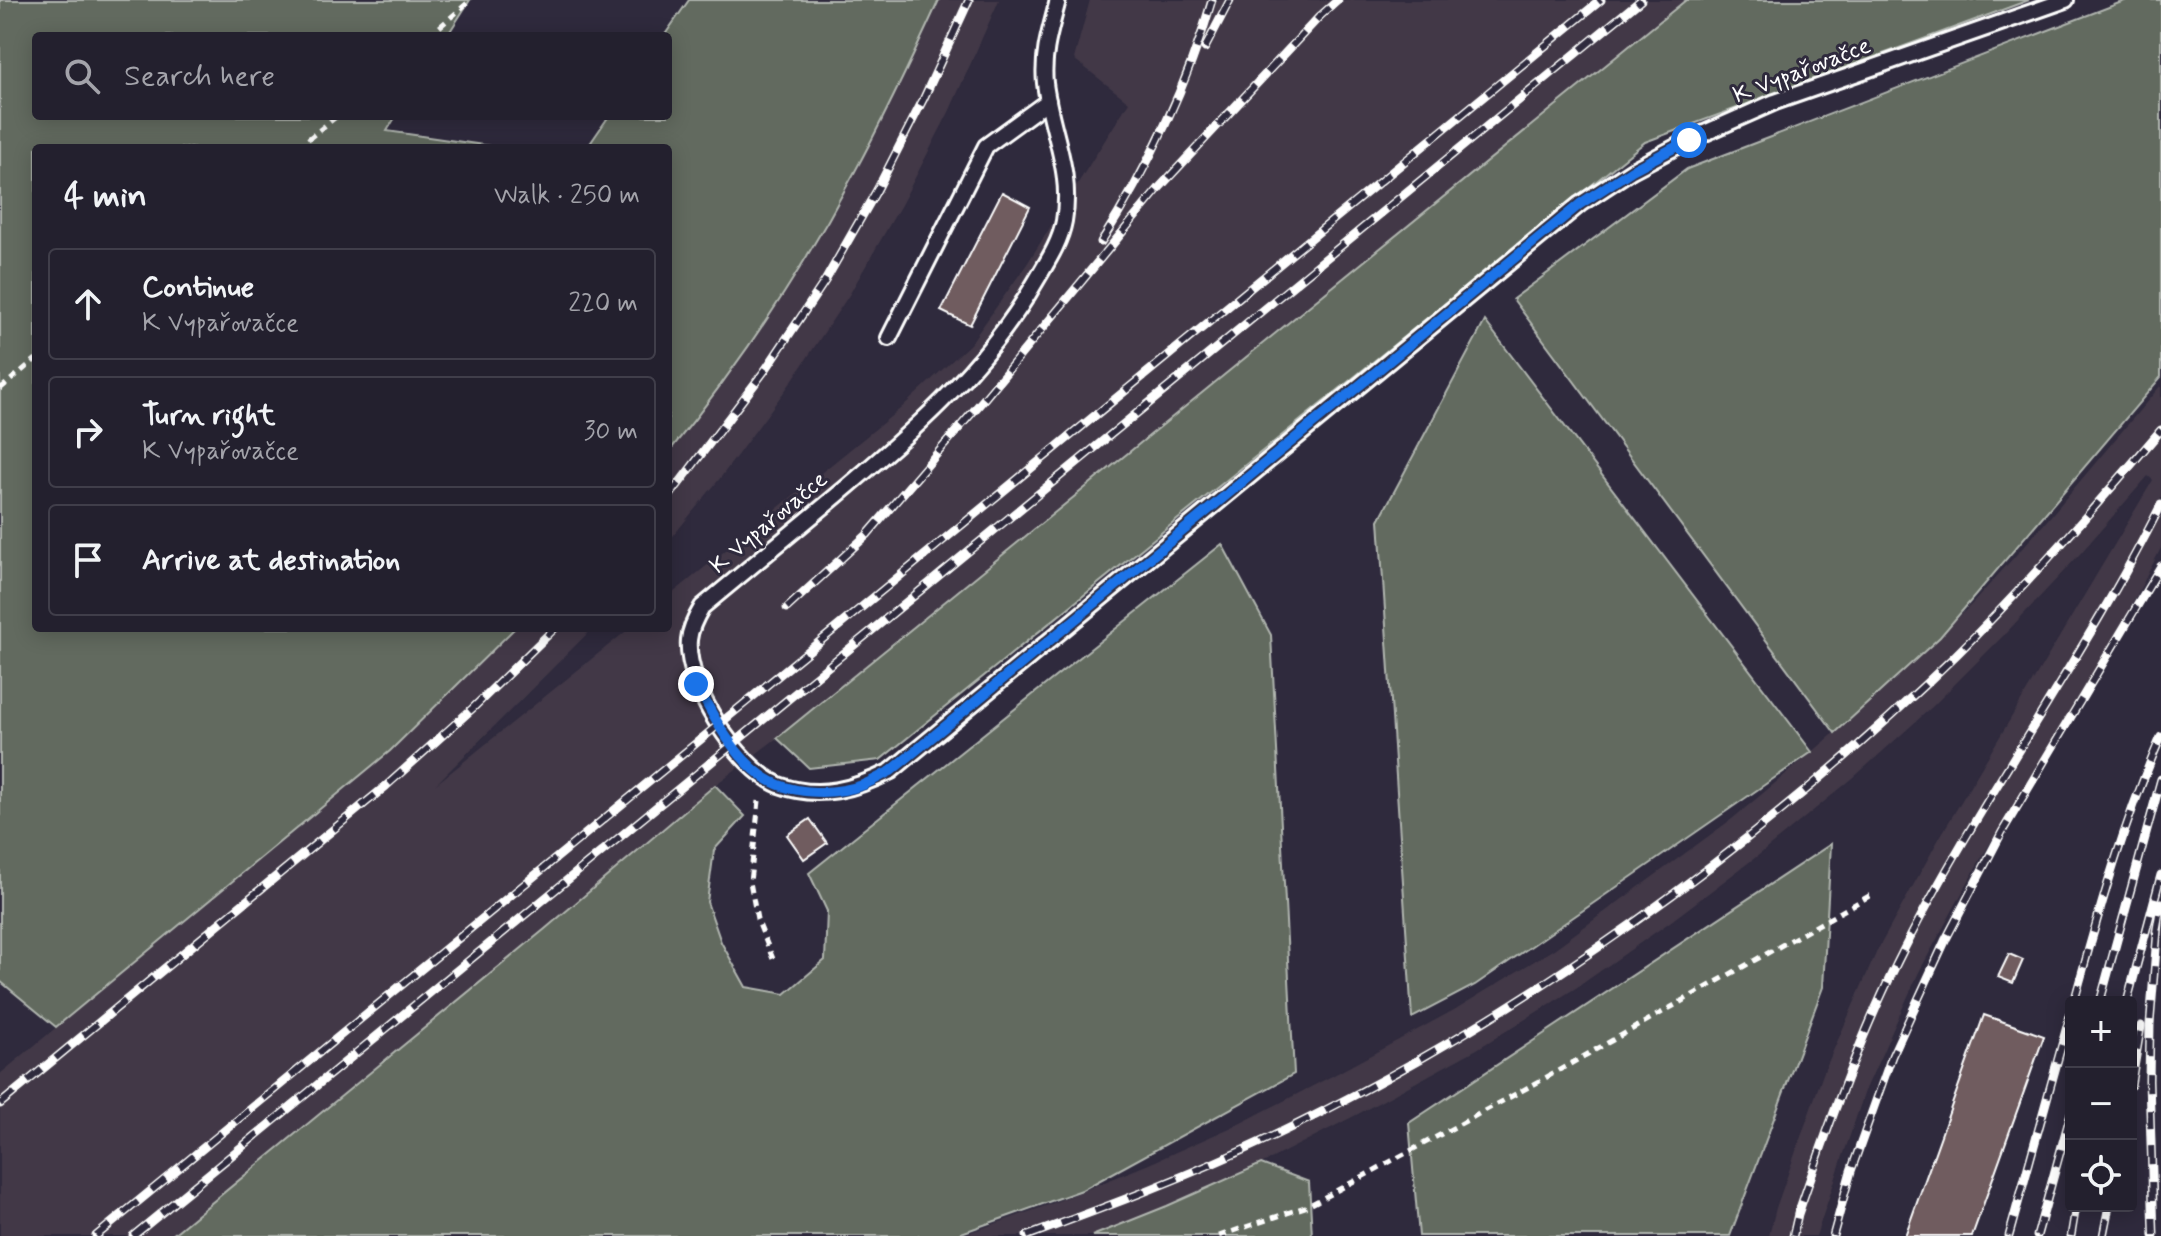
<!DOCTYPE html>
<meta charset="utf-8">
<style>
:root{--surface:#23202e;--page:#2f2d3a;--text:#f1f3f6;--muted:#a3a3aa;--line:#403e4a}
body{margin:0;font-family:Mynerve,sans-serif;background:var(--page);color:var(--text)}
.controls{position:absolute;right:24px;bottom:24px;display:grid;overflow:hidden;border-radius:8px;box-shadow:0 4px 20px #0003}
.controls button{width:72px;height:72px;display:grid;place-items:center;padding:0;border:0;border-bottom:2px solid var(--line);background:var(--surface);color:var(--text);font:40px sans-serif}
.stop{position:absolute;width:24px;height:24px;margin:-18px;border:6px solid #1a73e8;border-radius:50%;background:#fff}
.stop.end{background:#1a73e8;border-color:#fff;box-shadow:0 2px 8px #0008}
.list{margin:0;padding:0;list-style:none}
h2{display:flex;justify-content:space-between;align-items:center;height:104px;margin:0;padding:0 32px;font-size:34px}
h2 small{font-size:26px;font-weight:400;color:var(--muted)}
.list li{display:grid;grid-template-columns:52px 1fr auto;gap:24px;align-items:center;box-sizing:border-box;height:112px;margin:0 16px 16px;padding:0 16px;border:2px solid var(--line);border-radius:8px}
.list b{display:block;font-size:30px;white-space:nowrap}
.list p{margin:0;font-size:26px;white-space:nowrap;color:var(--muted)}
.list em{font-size:26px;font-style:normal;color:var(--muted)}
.icon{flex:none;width:44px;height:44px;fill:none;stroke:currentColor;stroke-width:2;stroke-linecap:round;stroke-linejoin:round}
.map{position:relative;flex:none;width:2161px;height:1236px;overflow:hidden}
.search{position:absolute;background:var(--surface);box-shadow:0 4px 20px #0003;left:32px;top:32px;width:640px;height:88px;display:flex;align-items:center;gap:20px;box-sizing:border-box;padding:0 28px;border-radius:8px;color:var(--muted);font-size:30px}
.panel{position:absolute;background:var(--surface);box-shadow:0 4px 20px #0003;left:32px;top:144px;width:640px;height:488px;border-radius:8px}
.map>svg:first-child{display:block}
.built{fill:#423947}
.green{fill:#626b5f;stroke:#b0b5af;stroke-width:2}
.building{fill:#705c5e;stroke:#fff;stroke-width:2}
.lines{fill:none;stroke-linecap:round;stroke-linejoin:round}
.lane-casing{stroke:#fff;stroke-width:20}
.path{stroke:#fff;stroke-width:5;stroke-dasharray:8 6;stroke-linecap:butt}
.lane{stroke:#2f2a3d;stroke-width:14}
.rail-casing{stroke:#fff;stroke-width:9}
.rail{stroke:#2f2a3d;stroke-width:6;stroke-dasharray:18;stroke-linecap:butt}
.route{stroke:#1a73e8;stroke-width:10}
.labels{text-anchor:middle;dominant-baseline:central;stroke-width:6;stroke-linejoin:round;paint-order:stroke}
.street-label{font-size:24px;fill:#fff;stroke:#2f2a3d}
</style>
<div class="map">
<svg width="2161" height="1236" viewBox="0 0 2161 1236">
<rect width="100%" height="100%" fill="#2f2a3d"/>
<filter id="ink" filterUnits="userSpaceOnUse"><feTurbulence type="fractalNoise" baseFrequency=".0125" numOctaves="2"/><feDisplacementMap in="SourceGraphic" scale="16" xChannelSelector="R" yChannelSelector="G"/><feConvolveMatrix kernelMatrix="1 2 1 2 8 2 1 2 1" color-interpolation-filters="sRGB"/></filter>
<g filter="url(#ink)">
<g class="built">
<path d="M939,0H999L949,112L902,203L849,295L789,385L721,477L668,542V453L743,352L801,266L853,177L898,88Z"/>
<path d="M1090,0H1686L777,738L715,785L545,929L171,1236H0V1074L390,751L515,628H593L435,785L630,628H668V597L900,409L970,344L1027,264L1129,102L1074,59Z"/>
<path d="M2161,385V548L2123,622L1980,860L1919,972L1865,1091L1816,1236H1769L1776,1208L1823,1074L1877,951L1940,837L2153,480L2148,476L2079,555L2004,635L1932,707L1853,778L1760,854L1670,922L1579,986L1477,1049L1356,1115L1261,1164L1167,1206L1092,1236H960L1048,1205L1149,1164L1241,1123L1334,1075L1454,1010L1554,949L1732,819L1823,743L1901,674L1972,604L2044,524Z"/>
</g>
<g class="green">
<path d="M0,0H470L447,36H36V116H396L387,131L504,148H36V628H515L390,751L56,1027L0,981Z"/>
<path d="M689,0H939C912,59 884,118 853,175C801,273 738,367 668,453V148H587L609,116H668V36H664Z"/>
<path d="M1686,0H2029L1645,142L880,760L809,768L777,738Z"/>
<path d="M2127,0H2161V377L1940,637L1835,733L1513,299L1687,169Z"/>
<path d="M1485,321L1812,752L1475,985L1412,1018L1379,520Z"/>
<path d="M1222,544L1271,635L1294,1074L1082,1190L953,1236H171L545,929L715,785L745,816L714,850L707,902L721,942L746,987L785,994L825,960L827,911L809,873Z"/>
<path d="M1831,844L1823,987L1730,1236H1419L1409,1123Z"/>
<path d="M1261,1164L1309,1182L1312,1236H1092L1167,1206Z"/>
</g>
<g class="building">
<path d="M1002,192L1030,207L970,325L941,311Z"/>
<path d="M810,819L827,843L804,859L787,835Z"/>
<path d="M2009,954L2023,960L2013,983L1998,977Z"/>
<path d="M1984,1015L2044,1036L1972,1236H1905Z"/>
</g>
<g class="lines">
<defs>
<g id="lane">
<path d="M1058,0C1051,28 1042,54 1045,83C1051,132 1073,171 1064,221C1060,243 1047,262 1036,281C985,370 907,437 829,502C787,537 744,572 702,607C696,617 690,628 689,640C685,685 738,768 779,785C819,800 855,789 891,771L1580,204L1632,170L1689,140L1775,102L2066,0"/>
<path d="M889,338L986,146L1048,101"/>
</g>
</defs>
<use href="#lane" class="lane-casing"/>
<g class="path">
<path d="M429,36L471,0"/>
<path d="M297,148L337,116"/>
<path d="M0,389L36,359"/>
<path d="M759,801L750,882L757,919L773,959"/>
<path d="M1219,1236L1308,1206L1538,1082L1871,895"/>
</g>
<use href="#lane" class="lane"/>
<defs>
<g id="rail">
<path d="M1205,48L1230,0"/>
<path d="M1101,242C1147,171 1189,81 1212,0"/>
<path d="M668,498L766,369L825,281L877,190L923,100L969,0"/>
<path d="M787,608L867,535L984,399L1160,187L1319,17L1338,0"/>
<path d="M2156,932L2161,903"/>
<path d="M2074,1002C2099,912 2123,823 2161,737"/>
<path d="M2100,1002L2161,779"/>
<path d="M2127,1002L2161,875"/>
<path d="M2131,1085L2141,1026"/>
<path d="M0,1104L386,786L473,708L555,628"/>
<path d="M96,1236L1601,0"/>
<path d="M133,1236L1641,0"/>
<path d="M1027,1236C1109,1206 1191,1175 1269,1138C1519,1019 1758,847 1956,655C2028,584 2095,507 2161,430"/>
<path d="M1793,1236L1798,1214C1828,1128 1857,1043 1898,961C1976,804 2082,662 2161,505"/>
<path d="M1833,1236L1851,1171L1892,1056L1946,939L2002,832L2161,566"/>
<path d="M2009,1236L2071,1012"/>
<path d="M2037,1236L2071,1113"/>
<path d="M2071,1236L2076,1206"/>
<path d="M2103,1236L2109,1206"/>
<path d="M2154,1236L2149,1081L2150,1024L2158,923"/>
</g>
</defs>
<use href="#rail" class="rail-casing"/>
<use href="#rail" class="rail"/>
</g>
</g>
<g class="lines" filter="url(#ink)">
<path class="route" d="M696,684C713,715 731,753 761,775C788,795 832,796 863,785C873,781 882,775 891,771L1580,204L1632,170L1689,140"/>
</g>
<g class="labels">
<g class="street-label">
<text transform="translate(1802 71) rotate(-21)">K Vypařovačce</text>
<text transform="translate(769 523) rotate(-40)">K Vypařovačce</text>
</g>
</g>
</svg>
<div class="controls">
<button>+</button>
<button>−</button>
<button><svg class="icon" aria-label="locate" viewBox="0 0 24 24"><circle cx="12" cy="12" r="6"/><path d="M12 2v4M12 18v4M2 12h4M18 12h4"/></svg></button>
</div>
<div class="stop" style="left:1689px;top:140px"></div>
<div class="stop end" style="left:696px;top:684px"></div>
<div class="search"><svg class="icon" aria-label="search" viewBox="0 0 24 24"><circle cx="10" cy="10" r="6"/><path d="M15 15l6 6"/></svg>Search here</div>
<section class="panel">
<h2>4 min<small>Walk · 250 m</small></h2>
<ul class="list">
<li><svg class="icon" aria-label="ahead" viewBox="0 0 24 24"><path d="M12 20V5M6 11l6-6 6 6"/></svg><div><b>Continue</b><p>K Vypařovačce</p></div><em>220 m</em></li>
<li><svg class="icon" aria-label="right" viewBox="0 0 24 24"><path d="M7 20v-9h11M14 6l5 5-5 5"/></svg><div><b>Turn right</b><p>K Vypařovačce</p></div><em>30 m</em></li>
<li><svg class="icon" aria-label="arrive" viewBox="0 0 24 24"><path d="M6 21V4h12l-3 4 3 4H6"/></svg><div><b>Arrive at destination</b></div></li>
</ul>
</section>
</div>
